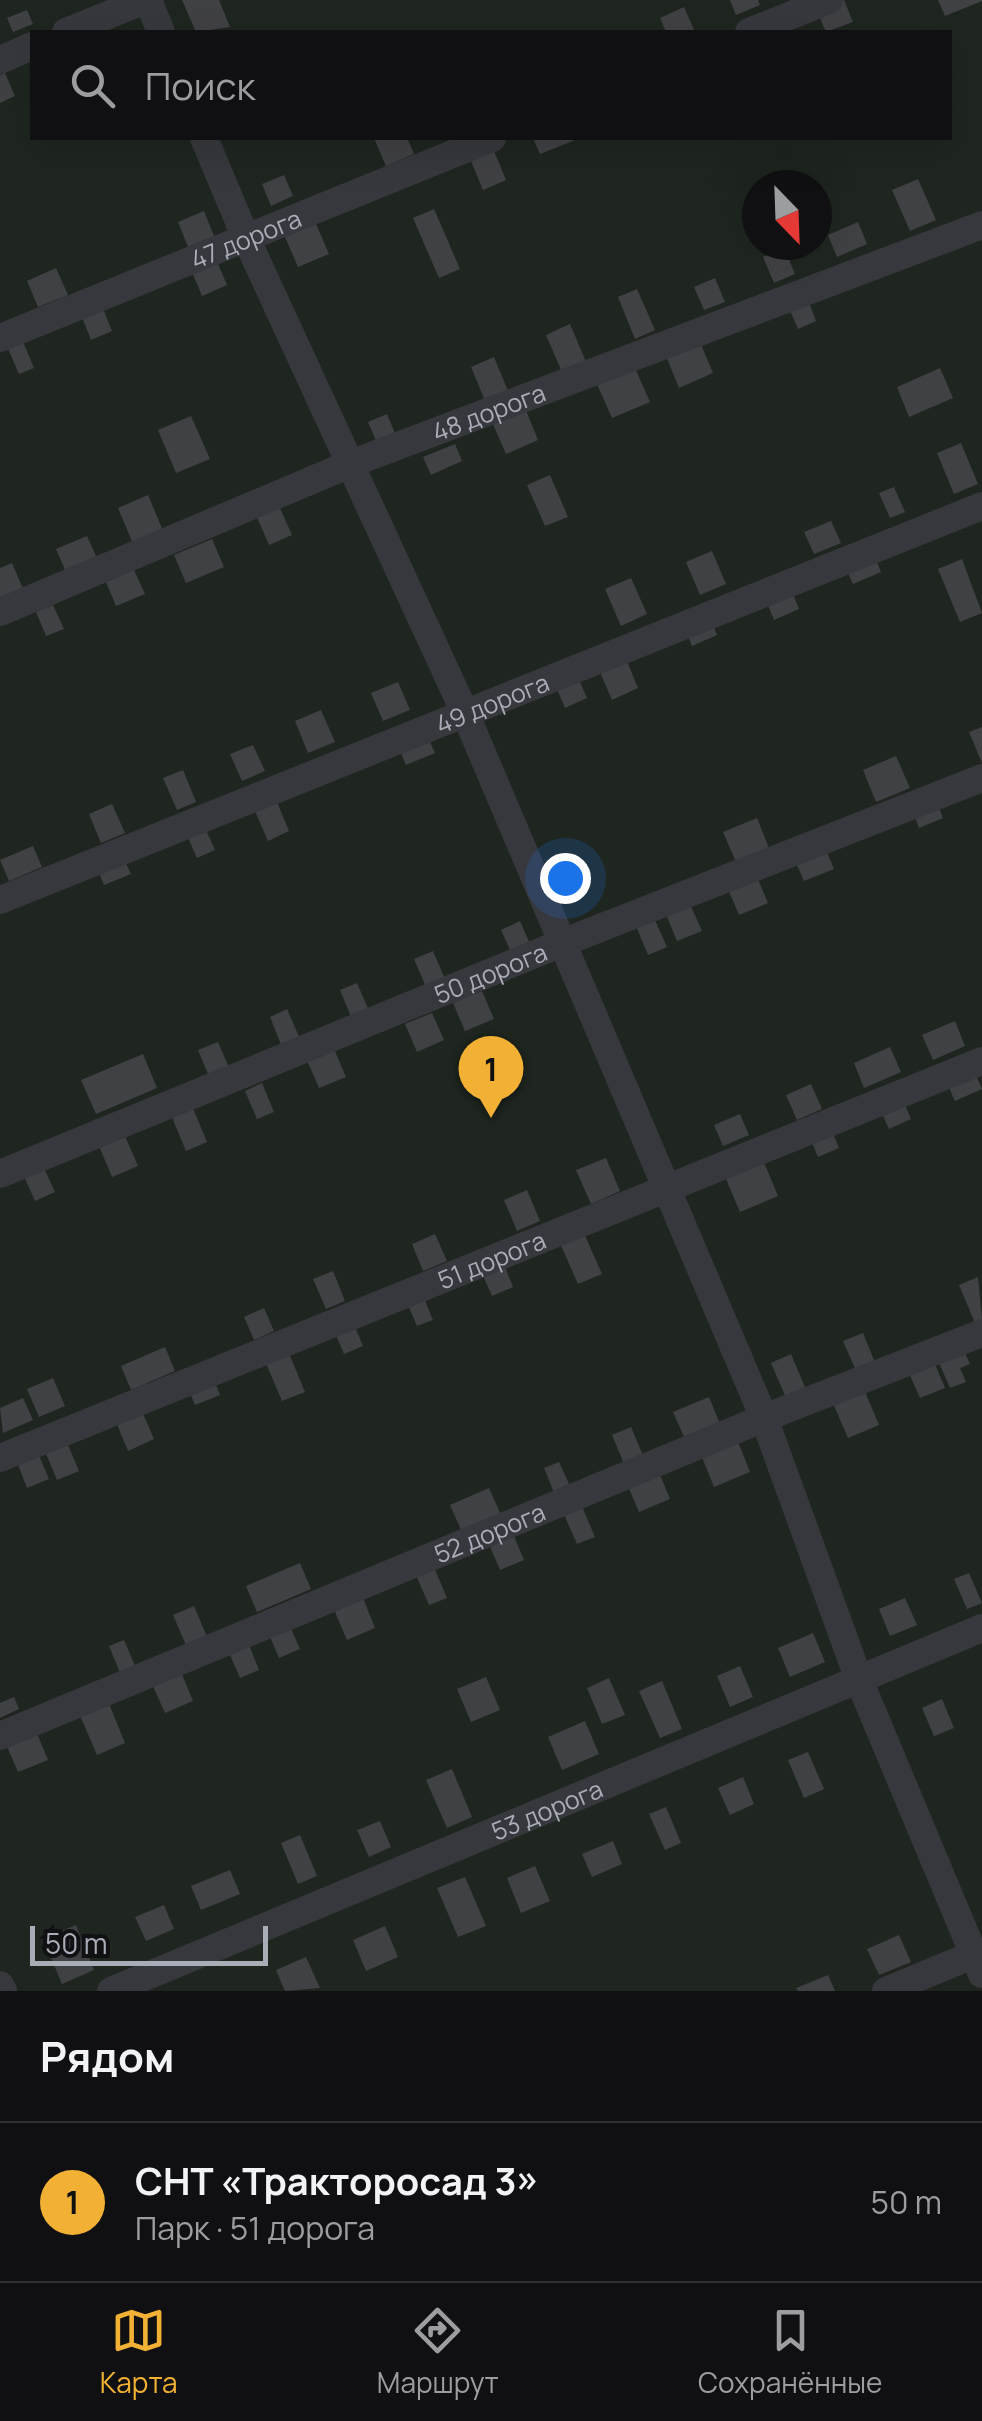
<!DOCTYPE html>
<html lang="ru">
<meta charset="utf-8">
<style>
:root{--surface:#101012;--page:#1e1e20;--text:#f1f3f6;--muted:#9c9d9f;--line:#303032;--accent:#f2b134}
body{margin:0;font-family:Manrope,sans-serif;background:var(--page);color:var(--text)}
.compass{position:absolute;left:742px;top:170px;width:90px;height:90px;border-radius:50%;background:var(--surface);box-shadow:0 10px 40px #0002;rotate:157deg}
.scale{position:absolute;left:30px;bottom:25px;width:238px;box-sizing:border-box;padding-left:10px;border:5px solid #a8adb8;border-top:0;font-size:28px;line-height:35px;white-space:nowrap;color:#a8adb8;-webkit-text-stroke:8px #111113;paint-order:stroke}
.you{position:absolute;left:565px;top:878px;width:35px;height:35px;margin:-25px;border:8px solid #fff;border-radius:50%;background:#1a73e8;box-shadow:0 0 0 15px #1a73e833}
.badge{display:grid;place-items:center;width:65px;height:65px;border-radius:50%;background:var(--accent);color:#111;font-size:32px;font-weight:700}
.pin{position:absolute;translate:-50% -82px;filter:drop-shadow(0 2px 5px #0008)}
.pin::after{content:'';position:absolute;top:52px;width:35px;height:30px;background:inherit;clip-path:polygon(0 0,100% 0,50% 100%)}
.list{margin:0;padding:0;list-style:none}
h2{display:flex;justify-content:space-between;align-items:center;height:130px;margin:0;padding:0 40px;font-size:42px}
h2 small{font-size:32px;font-weight:400;color:var(--muted)}
.list li{display:grid;grid-template-columns:65px 1fr auto;gap:30px;align-items:center;box-sizing:border-box;height:160px;padding:0 40px;border-top:2px solid var(--line)}
.list b{display:block;font-size:38px;white-space:nowrap}
.list p{margin:0;font-size:32px;white-space:nowrap;color:var(--muted)}
.list em{font-size:32px;font-style:normal;color:var(--muted)}
.icon{flex:none;width:55px;height:55px;fill:none;stroke:currentColor;stroke-width:2;stroke-linecap:round;stroke-linejoin:round}
.map{position:relative;flex:none;width:982px;height:1991px;overflow:hidden}
.search{position:absolute;background:var(--surface);box-shadow:0 10px 40px #0002;left:30px;right:30px;top:30px;height:110px;display:flex;align-items:center;gap:25px;box-sizing:border-box;padding:0 35px;border-radius:0px;color:var(--muted);font-size:38px}
.sheet{height:290px;background:var(--surface)}
nav{display:flex;justify-content:space-around;align-items:center;box-sizing:border-box;height:140px;border-top:2px solid var(--line);background:var(--surface);font-size:28px;color:var(--muted)}
nav a{display:grid;justify-items:center;gap:5px}
nav .on{color:var(--accent)}
.map>svg:first-child{display:block}
.green{fill:#1e261f;fill-rule:evenodd}
.building{fill:#404145}
.lines{fill:none;stroke-linecap:round;stroke-linejoin:round}
.minor{stroke:#37383d;stroke-width:28}
.labels{text-anchor:middle;dominant-baseline:central;stroke-width:8;stroke-linejoin:round;paint-order:stroke}
.street-label{font-size:25px;fill:#a8adb8;stroke:#111113}
</style>
<div class="map">
<svg width="982" height="1991" viewBox="0 0 982 1991">
<rect width="100%" height="100%" fill="#161618"/>
<path class="green" d="M0,0H982V1991H0ZM32,32H950V138H32ZM757,185H817V245H757Z"/>
<g class="building">
<path d="M182,0H219L230,27L196,32Z"/>
<path d="M730,0H758L760,5L736,15Z"/>
<path d="M844,0L853,22L826,32L816,9Z"/>
<path d="M938,0H982V1L945,16Z"/>
<path d="M684,7L695,32H666L660,18Z"/>
<path d="M27,10L33,24L13,32L7,18Z"/>
<path d="M5,73L15,96L0,103V75Z"/>
<path d="M374,138H407L414,154L386,166Z"/>
<path d="M533,138H580L540,154Z"/>
<path d="M492,146L506,180L483,190L469,156Z"/>
<path d="M284,175L293,196L271,206L262,184Z"/>
<path d="M918,179L936,220L910,231L892,190Z"/>
<path d="M434,209L460,269L439,278L413,218Z"/>
<path d="M204,211L214,236L188,247L178,222Z"/>
<path d="M858,222L867,244L837,257L828,235Z"/>
<path d="M316,224L329,254L298,267L285,237Z"/>
<path d="M784,248L795,274L774,283L763,257Z"/>
<path d="M215,257L227,285L202,296L190,267Z"/>
<path d="M56,268L68,295L38,307L27,281Z"/>
<path d="M715,278L725,302L704,310L694,287Z"/>
<path d="M637,289L655,330L635,339L618,297Z"/>
<path d="M808,300L816,321L798,329L789,308Z"/>
<path d="M101,304L112,331L91,340L80,312Z"/>
<path d="M570,324L586,362L562,372L546,335Z"/>
<path d="M21,337L34,368L19,374L6,344Z"/>
<path d="M700,342L713,373L679,388L666,356Z"/>
<path d="M494,357L508,391L485,401L471,367Z"/>
<path d="M635,368L650,402L612,418L597,384Z"/>
<path d="M940,368L953,398L909,417L897,387Z"/>
<path d="M525,408L538,440L506,454L492,422Z"/>
<path d="M387,414L397,438L378,445L368,422Z"/>
<path d="M191,416L210,459L176,473L158,430Z"/>
<path d="M961,443L978,484L954,494L937,453Z"/>
<path d="M455,444L462,461L431,475L423,457Z"/>
<path d="M550,475L568,517L545,526L527,485Z"/>
<path d="M894,487L905,512L890,518L879,493Z"/>
<path d="M148,495L164,533L134,546L118,508Z"/>
<path d="M279,506L292,535L269,545L256,515Z"/>
<path d="M831,521L841,543L814,554L804,532Z"/>
<path d="M87,536L97,558L66,572L56,549Z"/>
<path d="M212,539L224,567L186,583L174,555Z"/>
<path d="M712,551L726,584L700,595L686,562Z"/>
<path d="M873,552L881,572L853,584L844,564Z"/>
<path d="M962,559L982,613L960,622L938,569Z"/>
<path d="M12,563L24,591L0,601V568Z"/>
<path d="M134,570L145,594L116,606L106,582Z"/>
<path d="M631,578L647,614L621,626L605,589Z"/>
<path d="M790,587L799,609L774,620L765,598Z"/>
<path d="M53,605L64,629L46,636L36,612Z"/>
<path d="M710,618L717,635L692,646L685,628Z"/>
<path d="M624,654L638,688L612,700L597,665Z"/>
<path d="M576,673L587,698L565,708L554,682Z"/>
<path d="M398,682L410,710L383,721L371,693Z"/>
<path d="M321,710L335,742L308,753L295,721Z"/>
<path d="M982,727V763L969,732Z"/>
<path d="M425,731L435,753L406,765L397,743Z"/>
<path d="M253,745L265,771L242,781L230,754Z"/>
<path d="M896,756L910,788L876,802L863,770Z"/>
<path d="M183,770L196,802L177,810L163,778Z"/>
<path d="M274,795L289,831L268,841L252,804Z"/>
<path d="M112,804L125,833L101,843L89,814Z"/>
<path d="M938,805L943,818L919,828L914,815Z"/>
<path d="M757,818L769,848L736,862L723,832Z"/>
<path d="M203,823L215,850L197,858L185,831Z"/>
<path d="M33,846L42,867L9,881L0,860Z"/>
<path d="M826,850L834,869L804,881L796,863Z"/>
<path d="M122,855L131,874L104,885L96,866Z"/>
<path d="M757,877L768,903L739,915L728,889Z"/>
<path d="M689,902L702,931L677,941L665,912Z"/>
<path d="M654,918L667,947L648,955L636,926Z"/>
<path d="M520,921L530,944L511,952L501,930Z"/>
<path d="M433,951L445,979L426,987L414,959Z"/>
<path d="M357,983L369,1011L352,1019L340,990Z"/>
<path d="M482,991L494,1019L465,1031L453,1003Z"/>
<path d="M287,1009L300,1039L282,1047L270,1017Z"/>
<path d="M432,1013L444,1040L417,1052L405,1024Z"/>
<path d="M955,1021L965,1046L933,1060L922,1035Z"/>
<path d="M218,1042L230,1070L210,1079L198,1050Z"/>
<path d="M890,1047L901,1072L864,1088L854,1063Z"/>
<path d="M334,1049L346,1077L319,1088L307,1060Z"/>
<path d="M143,1054L157,1088L96,1114L81,1080Z"/>
<path d="M974,1071L982,1089L955,1101L947,1083Z"/>
<path d="M262,1083L274,1112L257,1119L245,1091Z"/>
<path d="M811,1084L822,1109L797,1120L786,1095Z"/>
<path d="M902,1098L911,1119L889,1129L879,1107Z"/>
<path d="M192,1106L207,1142L186,1151L171,1115Z"/>
<path d="M740,1114L749,1135L723,1146L714,1125Z"/>
<path d="M830,1126L839,1148L818,1157L809,1135Z"/>
<path d="M125,1136L138,1166L112,1177L99,1146Z"/>
<path d="M761,1155L778,1196L740,1212L723,1172Z"/>
<path d="M606,1158L620,1191L591,1204L576,1170Z"/>
<path d="M43,1166L55,1192L35,1201L23,1174Z"/>
<path d="M527,1190L540,1221L517,1231L504,1200Z"/>
<path d="M583,1231L602,1274L578,1284L559,1241Z"/>
<path d="M435,1234L447,1261L423,1271L412,1244Z"/>
<path d="M503,1262L513,1287L492,1296L481,1271Z"/>
<path d="M333,1271L345,1301L326,1309L313,1279Z"/>
<path d="M978,1277L982,1320L975,1323L959,1285Z"/>
<path d="M424,1298L433,1320L417,1326L408,1305Z"/>
<path d="M264,1308L274,1331L254,1340L244,1317Z"/>
<path d="M352,1320L363,1346L344,1354L333,1328Z"/>
<path d="M863,1333L876,1365L857,1373L843,1341Z"/>
<path d="M165,1347L175,1371L131,1390L121,1366Z"/>
<path d="M962,1347L970,1364L960,1368L966,1382L950,1388L937,1358Z"/>
<path d="M288,1351L305,1392L282,1401L265,1361Z"/>
<path d="M791,1354L807,1392L787,1400L771,1363Z"/>
<path d="M933,1360L945,1388L920,1398L908,1371Z"/>
<path d="M53,1378L65,1406L39,1417L27,1389Z"/>
<path d="M213,1378L220,1395L195,1405L188,1388Z"/>
<path d="M863,1387L879,1425L848,1438L832,1401Z"/>
<path d="M709,1397L720,1424L685,1439L673,1412Z"/>
<path d="M23,1398L33,1420L3,1433L0,1408Z"/>
<path d="M142,1411L154,1439L128,1451L116,1422Z"/>
<path d="M631,1427L644,1458L625,1466L612,1435Z"/>
<path d="M66,1440L79,1471L57,1480L44,1449Z"/>
<path d="M738,1442L750,1472L714,1487L702,1457Z"/>
<path d="M38,1453L49,1479L27,1488L17,1462Z"/>
<path d="M559,1462L571,1488L555,1495L544,1468Z"/>
<path d="M658,1470L670,1499L639,1512L627,1484Z"/>
<path d="M489,1488L501,1515L462,1532L450,1505Z"/>
<path d="M581,1504L595,1537L577,1544L563,1512Z"/>
<path d="M513,1534L524,1560L500,1570L489,1544Z"/>
<path d="M300,1563L311,1589L257,1612L246,1586Z"/>
<path d="M433,1565L447,1598L429,1605L415,1573Z"/>
<path d="M969,1573L982,1603L967,1609L954,1579Z"/>
<path d="M361,1593L375,1628L347,1640L332,1605Z"/>
<path d="M905,1598L917,1625L890,1636L879,1609Z"/>
<path d="M194,1606L207,1637L186,1645L173,1615Z"/>
<path d="M289,1624L300,1649L279,1658L268,1632Z"/>
<path d="M813,1633L825,1662L790,1677L778,1648Z"/>
<path d="M124,1640L136,1668L121,1675L109,1646Z"/>
<path d="M247,1640L259,1670L240,1678L227,1648Z"/>
<path d="M740,1666L753,1697L730,1707L717,1676Z"/>
<path d="M181,1672L193,1701L165,1713L152,1684Z"/>
<path d="M486,1677L500,1710L471,1722L457,1689Z"/>
<path d="M609,1678L625,1715L602,1724L587,1688Z"/>
<path d="M662,1681L682,1729L660,1738L639,1691Z"/>
<path d="M14,1697L19,1709L0,1718V1703Z"/>
<path d="M107,1699L125,1743L97,1755L78,1711Z"/>
<path d="M942,1699L954,1728L934,1736L922,1708Z"/>
<path d="M585,1721L599,1754L562,1770L548,1737Z"/>
<path d="M36,1731L48,1760L18,1772L6,1744Z"/>
<path d="M808,1752L824,1789L804,1798L788,1760Z"/>
<path d="M452,1769L472,1817L447,1828L426,1780Z"/>
<path d="M743,1777L754,1804L730,1815L718,1788Z"/>
<path d="M666,1807L681,1843L665,1850L649,1814Z"/>
<path d="M380,1821L391,1847L369,1857L357,1830Z"/>
<path d="M300,1835L317,1876L298,1884L281,1843Z"/>
<path d="M613,1841L622,1864L592,1877L582,1854Z"/>
<path d="M535,1866L550,1901L521,1913L507,1878Z"/>
<path d="M230,1870L240,1894L201,1910L191,1886Z"/>
<path d="M465,1877L486,1926L458,1937L437,1888Z"/>
<path d="M164,1905L174,1929L146,1941L135,1917Z"/>
<path d="M76,1925L94,1970L62,1984L43,1939Z"/>
<path d="M385,1926L398,1957L366,1971L353,1940Z"/>
<path d="M899,1935L911,1962L879,1975L867,1949Z"/>
<path d="M306,1957L320,1988L285,1991L276,1970Z"/>
<path d="M828,1975L835,1991H798L796,1988Z"/>
</g>
<g class="lines">
<g class="minor">
<path d="M148,0L161,32"/>
<path d="M66,32L145,0"/>
<path d="M749,32L829,0"/>
<path d="M0,60L32,46"/>
<path d="M204,138L246,238L465,713L764,1418L859,1680L982,1974"/>
<path id="s1" d="M0,338L492,138"/>
<path id="s2" d="M0,612L350,464L982,225"/>
<path id="s3" d="M0,900L982,506"/>
<path id="s4" d="M0,1174L562,943L982,778"/>
<path id="s5" d="M0,1458L982,1061"/>
<path id="s6" d="M0,1736L764,1418L982,1333"/>
<path d="M0,1985L3,1991"/>
<path id="s7" d="M111,1991L982,1628"/>
<path d="M886,1991L982,1951"/>
</g>
</g>
<g class="labels">
<g class="street-label">
<text stroke="none"><textPath href="#s1" startOffset="265">47 дорога</textPath></text>
<text stroke="none"><textPath href="#s2" startOffset="528">48 дорога</textPath></text>
<text stroke="none"><textPath href="#s3" startOffset="530">49 дорога</textPath></text>
<text stroke="none"><textPath href="#s4" startOffset="530">50 дорога</textPath></text>
<text stroke="none"><textPath href="#s5" startOffset="530">51 дорога</textPath></text>
<text stroke="none"><textPath href="#s6" startOffset="530">52 дорога</textPath></text>
<text stroke="none"><textPath href="#s7" startOffset="472">53 дорога</textPath></text>
</g>
</g>
</svg>
<svg class="compass" viewBox="-18 -18 36 36"><path d="M0-13l5 13h-10z" fill="#e53935"/><path d="M0 13l5-13h-10z" fill="#9c9d9f"/></svg>
<div class="scale">50 m</div>
<div class="you"></div>
<div class="pin badge" style="left:491px;top:1118px">1</div>
<div class="search"><svg class="icon" aria-label="search" viewBox="0 0 24 24"><circle cx="10" cy="10" r="6"/><path d="M15 15l6 6"/></svg>Поиск</div>
</div>
<section class="sheet">
<h2>Рядом<small></small></h2>
<ul class="list">
<li><span class="badge">1</span><div><b>СНТ «Тракторосад 3»</b><p>Парк · 51 дорога</p></div><em>50 m</em></li>
</ul>
</section>
<nav>
<a class="on"><svg class="icon" aria-label="map" viewBox="0 0 24 24"><path d="M3 6l6-2 6 2 6-2v14l-6 2-6-2-6 2zM9 4v14M15 6v14"/></svg>Карта</a>
<a><svg class="icon" aria-label="directions" viewBox="0 0 24 24"><path d="M12 3l9 9-9 9-9-9zM9 14v-3h6M13 9l2 2-2 2"/></svg>Маршрут</a>
<a><svg class="icon" aria-label="saved" viewBox="0 0 24 24"><path d="M7 4h10v16l-5-4-5 4z"/></svg>Сохранённые</a>
</nav>
